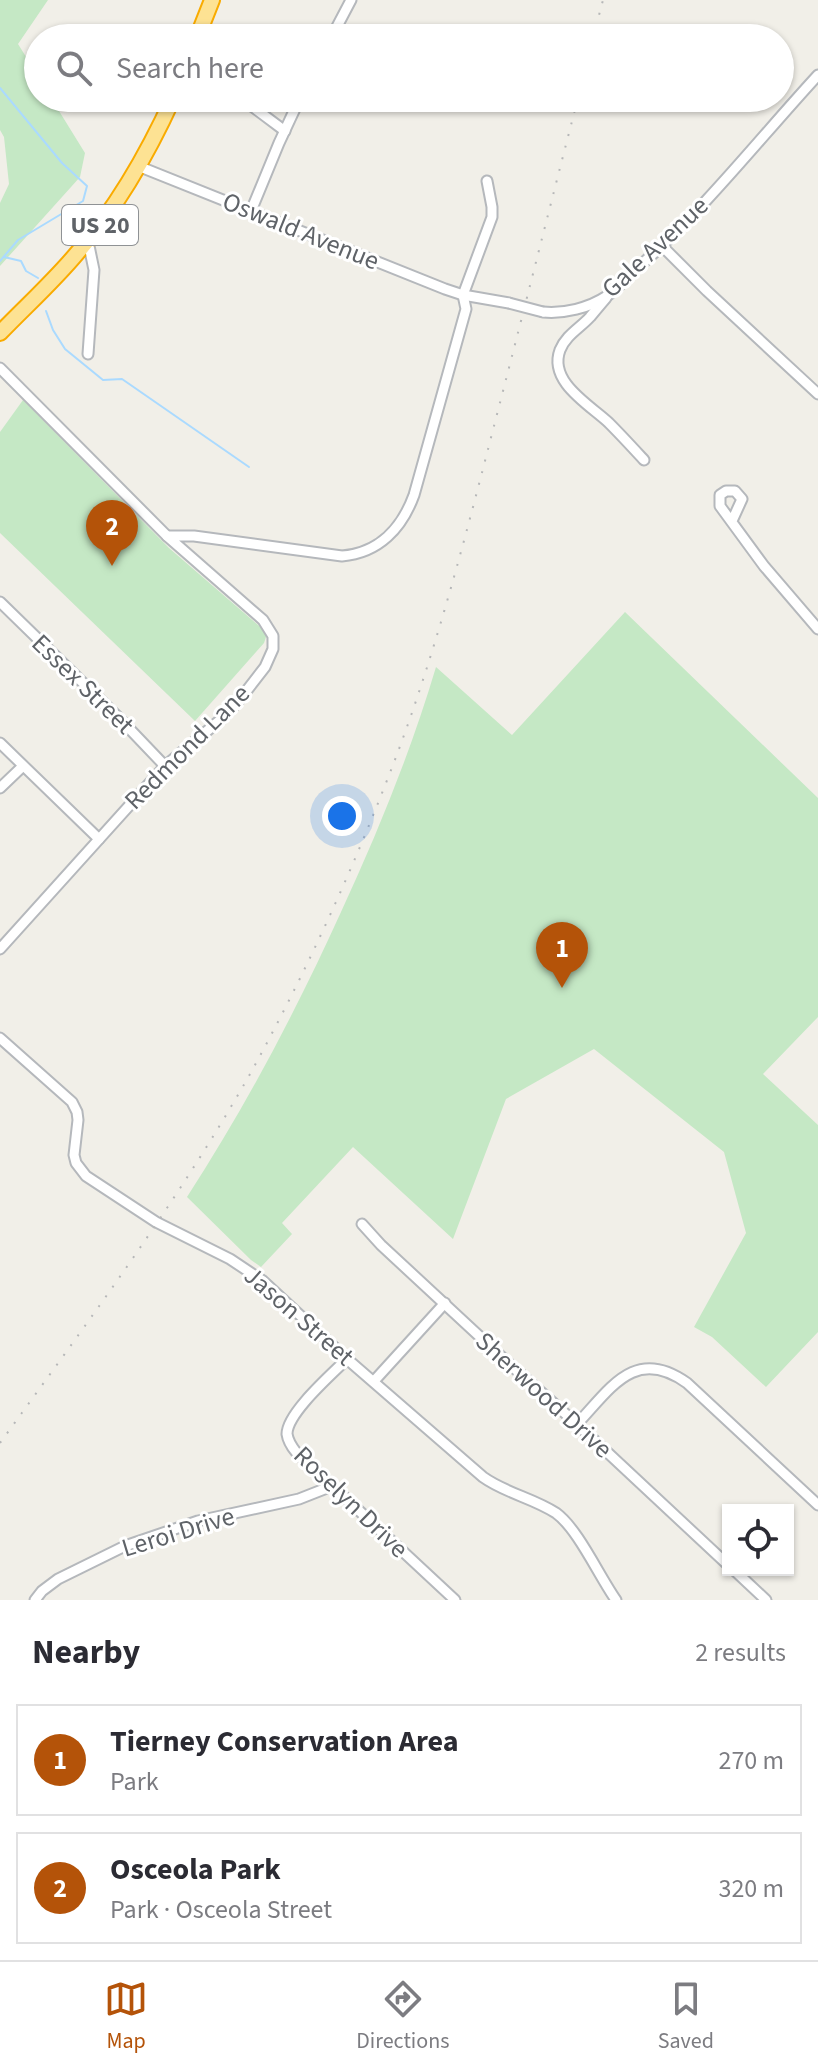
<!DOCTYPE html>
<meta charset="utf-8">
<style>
:root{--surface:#fff;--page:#f2f2f3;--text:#2b2b33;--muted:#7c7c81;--line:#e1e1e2;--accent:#b45309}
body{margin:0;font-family:"Source Sans 3",sans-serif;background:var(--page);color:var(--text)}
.controls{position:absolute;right:24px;bottom:24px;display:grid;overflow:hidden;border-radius:0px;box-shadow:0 2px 6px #0004}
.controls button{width:72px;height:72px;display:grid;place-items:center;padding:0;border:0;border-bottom:2px solid var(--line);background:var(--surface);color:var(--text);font:40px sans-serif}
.you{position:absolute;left:342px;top:816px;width:28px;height:28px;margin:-20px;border:6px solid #fff;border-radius:50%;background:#1a73e8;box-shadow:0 0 0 12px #1a73e833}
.badge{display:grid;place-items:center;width:52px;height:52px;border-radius:50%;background:var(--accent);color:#fff;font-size:26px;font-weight:700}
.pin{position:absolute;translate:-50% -66px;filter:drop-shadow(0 2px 4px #0008)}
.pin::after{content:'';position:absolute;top:42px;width:28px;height:24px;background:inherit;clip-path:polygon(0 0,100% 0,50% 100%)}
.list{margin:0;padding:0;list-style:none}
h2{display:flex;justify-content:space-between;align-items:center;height:104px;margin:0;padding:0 32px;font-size:34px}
h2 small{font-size:26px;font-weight:400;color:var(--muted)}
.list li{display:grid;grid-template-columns:52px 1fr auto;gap:24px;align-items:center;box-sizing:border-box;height:112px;margin:0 16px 16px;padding:0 16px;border:2px solid var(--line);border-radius:0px}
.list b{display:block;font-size:30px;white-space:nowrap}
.list p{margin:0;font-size:26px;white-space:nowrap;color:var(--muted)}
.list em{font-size:26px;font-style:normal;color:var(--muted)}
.icon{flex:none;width:44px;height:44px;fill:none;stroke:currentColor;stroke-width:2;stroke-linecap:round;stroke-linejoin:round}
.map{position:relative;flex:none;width:818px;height:1600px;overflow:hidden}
.search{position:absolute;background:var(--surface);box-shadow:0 2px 6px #0004;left:24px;right:24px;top:24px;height:88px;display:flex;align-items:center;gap:20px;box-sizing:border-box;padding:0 28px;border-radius:44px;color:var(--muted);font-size:30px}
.sheet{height:360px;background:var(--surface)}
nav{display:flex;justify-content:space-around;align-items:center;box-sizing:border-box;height:112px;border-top:2px solid var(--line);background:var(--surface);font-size:22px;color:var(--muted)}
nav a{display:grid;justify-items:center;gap:4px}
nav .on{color:var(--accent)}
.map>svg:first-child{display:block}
.green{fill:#c5e8c5}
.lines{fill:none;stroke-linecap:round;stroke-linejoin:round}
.stream{stroke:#aadaff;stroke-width:2}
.minor-casing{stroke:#b5b8bc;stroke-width:13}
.highway-casing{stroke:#f9ab00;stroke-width:18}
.minor{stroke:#fff;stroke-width:9}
.highway{stroke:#fde293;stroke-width:14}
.rail{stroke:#b6b7b8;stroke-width:2;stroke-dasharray:2 10;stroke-linecap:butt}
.minor-bridge-casing{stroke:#b5b8bc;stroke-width:13;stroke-linecap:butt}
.minor-bridge{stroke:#fff;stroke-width:9}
.labels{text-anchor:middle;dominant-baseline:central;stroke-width:6;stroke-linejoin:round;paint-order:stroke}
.shield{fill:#fff;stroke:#8f9295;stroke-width:2}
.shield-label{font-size:24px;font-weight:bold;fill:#5f6368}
.street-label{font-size:26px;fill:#5f6368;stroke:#fff}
</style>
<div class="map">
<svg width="818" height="1600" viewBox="0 0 818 1600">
<rect width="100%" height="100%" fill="#f1efe8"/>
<g class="green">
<path d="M0,0H48L18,44L38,76V98H51L85,153L80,177L0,266V203L9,184L4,137L0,130Z"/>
<path d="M23,400L169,548L265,631L266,637L264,643L195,721L0,533V432Z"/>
<path d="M625,612L818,798V1017L763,1074L818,1125V1332L766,1387L712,1337L694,1327L746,1233L724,1152L594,1049L506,1099L453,1239L353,1147L282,1223L292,1234L261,1267L251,1260L187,1197C246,1106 296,1011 341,912C378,832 411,751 436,667L512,735Z"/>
</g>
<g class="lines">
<g class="stream">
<path d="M0,88L62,163L87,186L83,201L18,240L0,261"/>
<path d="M4,257L21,261L26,271L38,278"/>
<path d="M46,311L53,330L65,349L103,380L122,379L249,467"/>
</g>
<defs>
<g id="minor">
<path d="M331,38L351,0"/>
<path d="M241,98L285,131"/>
<path d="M138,166L445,289L463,295L509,303"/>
<path d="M251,211L279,143L300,98"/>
<path d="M88,241L94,270L88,354"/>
<path d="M662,246L707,291L818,394"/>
<path d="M463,295L492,217V207L487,181"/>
<path d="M606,298C600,305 595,311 590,317C580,328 566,335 560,350C548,382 590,405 609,423C621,435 632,447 644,460"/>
<path d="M543,312C564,314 589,308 607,296C620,287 631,273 643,263C707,206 760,138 818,75"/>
<path d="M0,368L167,536"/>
<path d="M732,521L742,499L735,491H726L720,495V506L764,566L818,629"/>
<path d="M0,602L122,721L165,766"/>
<path d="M0,743L99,839"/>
<path d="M0,788L23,766"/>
<path d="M0,949L165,766L225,716L241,698L265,667L273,649V636L263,620L167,536H194L342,556C379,553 402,528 414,495L466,309L463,295"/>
<path d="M0,1038L72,1102L77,1112L78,1120L74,1155L76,1163L86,1176L156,1222L230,1259L263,1281L347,1359L483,1477C505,1493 533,1498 556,1513C578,1529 599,1576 616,1600"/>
<path d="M362,1224L381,1245L505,1360L577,1424L728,1565"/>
<path d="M347,1359C332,1374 287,1413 287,1434C288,1441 292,1447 296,1452L455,1600"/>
<path d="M374,1381L445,1303"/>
<path d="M577,1424C611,1388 635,1346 687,1383L818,1505"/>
<path d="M734,1570L766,1600"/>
<path d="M35,1600L42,1591L58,1579L125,1546L198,1521L299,1499L332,1486"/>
</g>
<g id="highway">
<path d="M197,38L212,0"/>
<path d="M0,333C26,306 54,281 78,252C118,206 148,153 173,98"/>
</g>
</defs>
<use href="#minor" class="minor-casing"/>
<use href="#highway" class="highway-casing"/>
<use href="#minor" class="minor"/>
<use href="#highway" class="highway"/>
<g class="rail">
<path d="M593,38L603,0"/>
<path d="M0,1443C87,1323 177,1203 250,1074C306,973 355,865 396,757C437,648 466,535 495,422C523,314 550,206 578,98"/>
</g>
<defs>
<path id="minor-bridge" d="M509,303L543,312"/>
</defs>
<use href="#minor-bridge" class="minor-bridge-casing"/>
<use href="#minor-bridge" class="minor-bridge"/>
</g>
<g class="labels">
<rect class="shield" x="62" y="205" width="76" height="40" rx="6"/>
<g class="shield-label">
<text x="100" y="225">US 20</text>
</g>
<g class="street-label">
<text transform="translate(301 231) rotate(22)">Oswald Avenue</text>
<text transform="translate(655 247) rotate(-43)">Gale Avenue</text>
<text transform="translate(83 684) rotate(44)">Essex Street</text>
<text transform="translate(187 747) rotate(-45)">Redmond Lane</text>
<text transform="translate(299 1316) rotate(41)">Jason Street</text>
<text transform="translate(544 1395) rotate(42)">Sherwood Drive</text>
<text transform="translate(351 1502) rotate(44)">Roselyn Drive</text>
<text transform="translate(178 1532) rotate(-17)">Leroi Drive</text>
</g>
</g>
</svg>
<div class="controls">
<button><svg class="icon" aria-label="locate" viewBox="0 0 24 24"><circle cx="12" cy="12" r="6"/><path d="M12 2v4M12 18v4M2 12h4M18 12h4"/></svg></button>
</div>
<div class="you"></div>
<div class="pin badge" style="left:562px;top:988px">1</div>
<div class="pin badge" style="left:112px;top:566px">2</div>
<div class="search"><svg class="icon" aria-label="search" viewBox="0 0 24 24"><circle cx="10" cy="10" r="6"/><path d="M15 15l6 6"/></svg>Search here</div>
</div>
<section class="sheet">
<h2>Nearby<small>2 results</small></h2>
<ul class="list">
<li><span class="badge">1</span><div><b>Tierney Conservation Area</b><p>Park</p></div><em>270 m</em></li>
<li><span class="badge">2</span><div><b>Osceola Park</b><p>Park · Osceola Street</p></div><em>320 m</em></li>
</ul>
</section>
<nav>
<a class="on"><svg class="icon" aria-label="map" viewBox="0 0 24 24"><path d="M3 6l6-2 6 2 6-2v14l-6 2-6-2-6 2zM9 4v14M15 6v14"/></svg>Map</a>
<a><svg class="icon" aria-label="directions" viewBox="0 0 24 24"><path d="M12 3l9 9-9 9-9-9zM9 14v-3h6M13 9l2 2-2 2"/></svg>Directions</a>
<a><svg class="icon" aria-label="saved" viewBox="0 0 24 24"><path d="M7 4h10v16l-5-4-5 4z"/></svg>Saved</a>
</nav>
